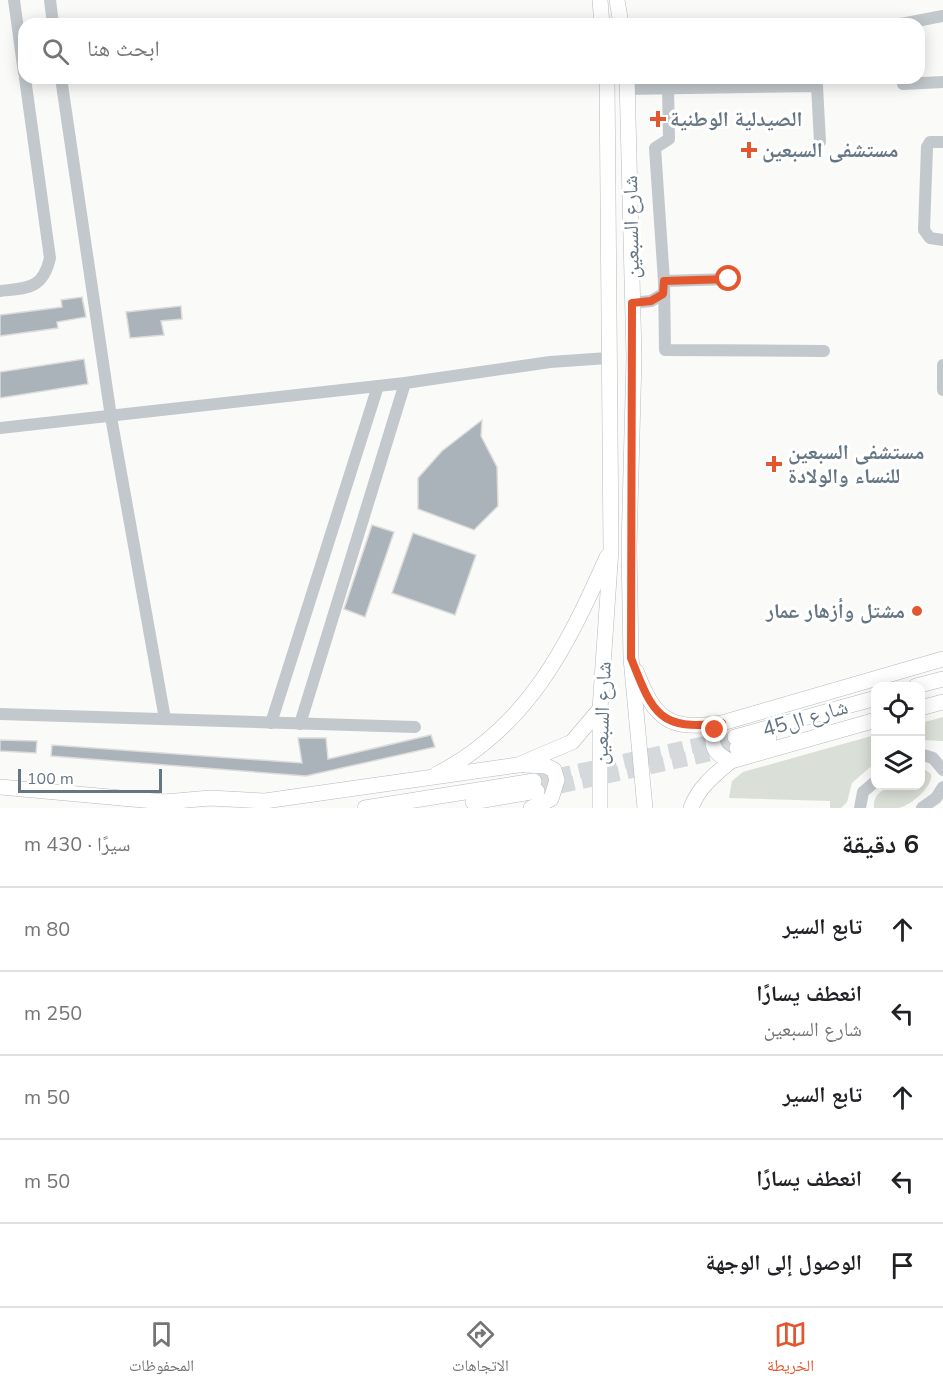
<!DOCTYPE html>
<html lang="ar">
<meta charset="utf-8">
<style>
:root{--surface:#fff;--page:#f2f2f2;--text:#202124;--muted:#757577;--line:#e0e0e0;--accent:#e4572e}
body{margin:0;font-family:"Nunito Sans","Noto Naskh Arabic",sans-serif;background:var(--page);color:var(--text);direction:rtl}
.controls{position:absolute;right:18px;bottom:18px;display:grid;overflow:hidden;border-radius:12px;box-shadow:0 3px 15px #0003}
.controls button{width:54px;height:54px;display:grid;place-items:center;padding:0;border:0;border-bottom:2px solid var(--line);background:var(--surface);color:var(--text);font:30px sans-serif}
.scale{position:absolute;left:18px;bottom:15px;width:144px;box-sizing:border-box;padding-left:6px;border:3px solid #657683;border-top:0;font-size:16px;line-height:21px;white-space:nowrap;color:#657683;-webkit-text-stroke:4px #fff;paint-order:stroke}
.stop{position:absolute;width:18px;height:18px;margin:-14px;border:4px solid #e4572e;border-radius:50%;background:#fff}
.stop.end{background:#e4572e;border-color:#fff;box-shadow:0 2px 6px #0008}
.list{margin:0;padding:0;list-style:none}
h2{display:flex;justify-content:space-between;align-items:center;height:78px;margin:0;padding:0 24px;font-size:26px}
h2 small{font-size:20px;font-weight:400;color:var(--muted)}
.list li{display:grid;grid-template-columns:39px 1fr auto;gap:18px;align-items:center;box-sizing:border-box;height:84px;padding:0 24px;border-top:2px solid var(--line)}
.list b{display:block;font-size:22px;white-space:nowrap}
.list p{margin:0;font-size:20px;white-space:nowrap;color:var(--muted)}
.list em{font-size:20px;font-style:normal;color:var(--muted)}
.icon{flex:none;width:33px;height:33px;fill:none;stroke:currentColor;stroke-width:2;stroke-linecap:round;stroke-linejoin:round}
.map{position:relative;flex:none;width:943px;height:808px;overflow:hidden;direction:ltr}
.search{position:absolute;background:var(--surface);box-shadow:0 3px 15px #0003;left:18px;right:18px;top:18px;height:66px;display:flex;align-items:center;gap:15px;box-sizing:border-box;padding:0 21px;border-radius:18px;color:var(--muted);font-size:22px}
.sheet{height:498px;background:var(--surface)}
nav{display:flex;justify-content:space-around;align-items:center;box-sizing:border-box;height:84px;border-top:2px solid var(--line);background:var(--surface);font-size:16px;color:var(--muted)}
nav a{display:grid;justify-items:center;gap:3px}
nav .on{color:var(--accent)}
.map>svg:first-child{display:block}
.green{fill:#dadfd7}
.building{fill:#aab3b9;stroke:#dcdcda;stroke-width:1.5}
.lines{fill:none;stroke-linecap:round;stroke-linejoin:round}
.major-tunnel{stroke:#d5d9db;stroke-width:15;stroke-dasharray:15 8;stroke-linecap:butt}
.major-casing{stroke:#b5babe;stroke-width:16}
.minor{stroke:#c3c8cc;stroke-width:12}
.major{stroke:#fff;stroke-width:15}
.route{stroke:#e4572e;stroke-width:8}
.poi-dot{fill:#e4572e;stroke:#fff;stroke-width:2}
.labels{text-anchor:middle;dominant-baseline:central;stroke-width:6;stroke-linejoin:round;paint-order:stroke}
.poi-label{font-size:21px;font-weight:bold;fill:#657683;stroke:#fff;text-anchor:start}
.street-label{font-size:21px;fill:#657683;stroke:#fff}
</style>
<div class="map">
<svg width="943" height="808" viewBox="0 0 943 808">
<rect width="100%" height="100%" fill="#fafaf8"/>
<g class="green">
<path d="M943,717V741L921,740V723Z"/>
<path d="M875,735V763L852,783L847,802L841,808H830V801L729,798L732,781L743,772Z"/>
<path d="M921,767L931,774C933,787 911,805 899,808C891,808 881,808 874,808C872,783 904,786 920,786Z"/>
</g>
<g class="building">
<path d="M82,297L86,317L57,322L58,328L0,336V315L62,307L61,300Z"/>
<path d="M181,306L182,319L161,321L164,335L130,338L126,312Z"/>
<path d="M84,359L88,384L0,398V372Z"/>
<path d="M482,420L481,436L497,467L498,506L474,530L418,509V478L442,451Z"/>
<path d="M372,525L394,532L365,617L344,609Z"/>
<path d="M413,533L476,555L455,615L392,593Z"/>
<path d="M431,735L435,747L306,776L51,756L52,745L302,763L298,738H326L328,759Z"/>
<path d="M0,740L37,741L36,753L0,751Z"/>
</g>
<g class="lines">
<g class="major-tunnel">
<path d="M534,781L735,737"/>
<path d="M537,791L737,748"/>
</g>
<defs>
<g id="major">
<path d="M600,0L602,24"/>
<path d="M617,0L621,24"/>
<path d="M627,78L634,357L629,548L631,658L645,808"/>
<path d="M636,671C655,720 669,731 722,723L943,659"/>
<path d="M916,686L943,679"/>
<path d="M920,708L943,702"/>
<path d="M722,723C707,738 711,754 731,761"/>
<path d="M735,737L876,698"/>
<path d="M737,748L769,738"/>
<path d="M525,765L546,766L554,770L557,780L551,799L531,808"/>
<path d="M437,774C528,727 567,647 607,557"/>
<path d="M0,787L165,802L174,805"/>
<path d="M165,802L210,798L265,801L518,765L572,742L600,709"/>
<path d="M473,802L537,791"/>
<path d="M365,808L534,781"/>
<path d="M600,808V709L611,549L607,78"/>
<path d="M691,808C698,788 714,775 731,761L876,720"/>
</g>
</defs>
<use href="#major" class="major-casing"/>
<g class="minor">
<path d="M14,0L24,73"/>
<path d="M50,0L53,24"/>
<path d="M901,24L943,16"/>
<path d="M61,78L111,417L165,719"/>
<path d="M903,84L943,82"/>
<path d="M668,87L669,139L655,148L664,281L665,350L824,351"/>
<path d="M628,89L817,86L820,142"/>
<path d="M943,142H930L927,147L924,230L930,238L943,240"/>
<path d="M664,281L729,279"/>
<path d="M0,291C28,288 43,289 50,258L25,78"/>
<path d="M632,303L651,301L663,294"/>
<path d="M943,365V390"/>
<path d="M0,428L405,383L550,362L608,358"/>
<path d="M0,714L415,727"/>
<path d="M271,723L378,386"/>
<path d="M300,724L405,383"/>
<path d="M920,754L933,758L943,770"/>
<path d="M860,808L863,792L876,781"/>
<path d="M922,808L936,798L943,787"/>
</g>
<use href="#major" class="major"/>
</g>
<g class="lines">
<path class="route" d="M715,730L722,723C658,732 652,711 631,658L632,303L651,301L663,294L664,281L729,279"/>
</g>
<g class="poi-dot">
<path d="M655 110h6v6h6v6h-6v6h-6v-6h-6v-6h6z"/>
<path d="M746 141h6v6h6v6h-6v6h-6v-6h-6v-6h6z"/>
<path d="M771 455h6v6h6v6h-6v6h-6v-6h-6v-6h6z"/>
<circle cx="917" cy="611" r="6"/>
</g>
<g class="labels">
<g class="poi-label">
<text x="670" y="119">الصيدلية الوطنية</text>
<text x="762" y="150">مستشفى السبعين</text>
<text x="788" y="452">مستشفى السبعين<tspan x="788" dy="24">للنساء والولادة</tspan></text>
<text x="905" y="611" text-anchor="end">مشتل وأزهار عمار</text>
</g>
<g class="street-label">
<text transform="translate(631 227) rotate(-91)">شارع السبعين</text>
<text transform="translate(602 713) rotate(-88)">شارع السبعين</text>
<text transform="translate(805 718) rotate(-16)">شارع ال45</text>
</g>
</g>
</svg>
<div class="controls">
<button><svg class="icon" aria-label="locate" viewBox="0 0 24 24"><circle cx="12" cy="12" r="6"/><path d="M12 2v4M12 18v4M2 12h4M18 12h4"/></svg></button>
<button><svg class="icon" aria-label="layers" viewBox="0 0 24 24"><path d="M12 4l9 5-9 5-9-5zM3 14l9 5 9-5"/></svg></button>
</div>
<div class="scale">100 m</div>
<div class="stop" style="left:729px;top:279px"></div>
<div class="stop end" style="left:715px;top:730px"></div>
<div class="search"><svg class="icon" aria-label="search" viewBox="0 0 24 24"><circle cx="10" cy="10" r="6"/><path d="M15 15l6 6"/></svg>ابحث هنا</div>
</div>
<section class="sheet">
<h2>6 دقيقة<small>سيرًا · 430 m</small></h2>
<ul class="list">
<li><svg class="icon" aria-label="ahead" viewBox="0 0 24 24"><path d="M12 20V5M6 11l6-6 6 6"/></svg><div><b>تابع السير</b></div><em>80 m</em></li>
<li><svg class="icon" aria-label="left" viewBox="0 0 24 24"><path d="M17 20v-9H6M10 6l-5 5 5 5"/></svg><div><b>انعطف يسارًا</b><p>شارع السبعين</p></div><em>250 m</em></li>
<li><svg class="icon" aria-label="ahead" viewBox="0 0 24 24"><path d="M12 20V5M6 11l6-6 6 6"/></svg><div><b>تابع السير</b></div><em>50 m</em></li>
<li><svg class="icon" aria-label="left" viewBox="0 0 24 24"><path d="M17 20v-9H6M10 6l-5 5 5 5"/></svg><div><b>انعطف يسارًا</b></div><em>50 m</em></li>
<li><svg class="icon" aria-label="arrive" viewBox="0 0 24 24"><path d="M6 21V4h12l-3 4 3 4H6"/></svg><div><b>الوصول إلى الوجهة</b></div></li>
</ul>
</section>
<nav>
<a class="on"><svg class="icon" aria-label="map" viewBox="0 0 24 24"><path d="M3 6l6-2 6 2 6-2v14l-6 2-6-2-6 2zM9 4v14M15 6v14"/></svg>الخريطة</a>
<a><svg class="icon" aria-label="directions" viewBox="0 0 24 24"><path d="M12 3l9 9-9 9-9-9zM9 14v-3h6M13 9l2 2-2 2"/></svg>الاتجاهات</a>
<a><svg class="icon" aria-label="saved" viewBox="0 0 24 24"><path d="M7 4h10v16l-5-4-5 4z"/></svg>المحفوظات</a>
</nav>
